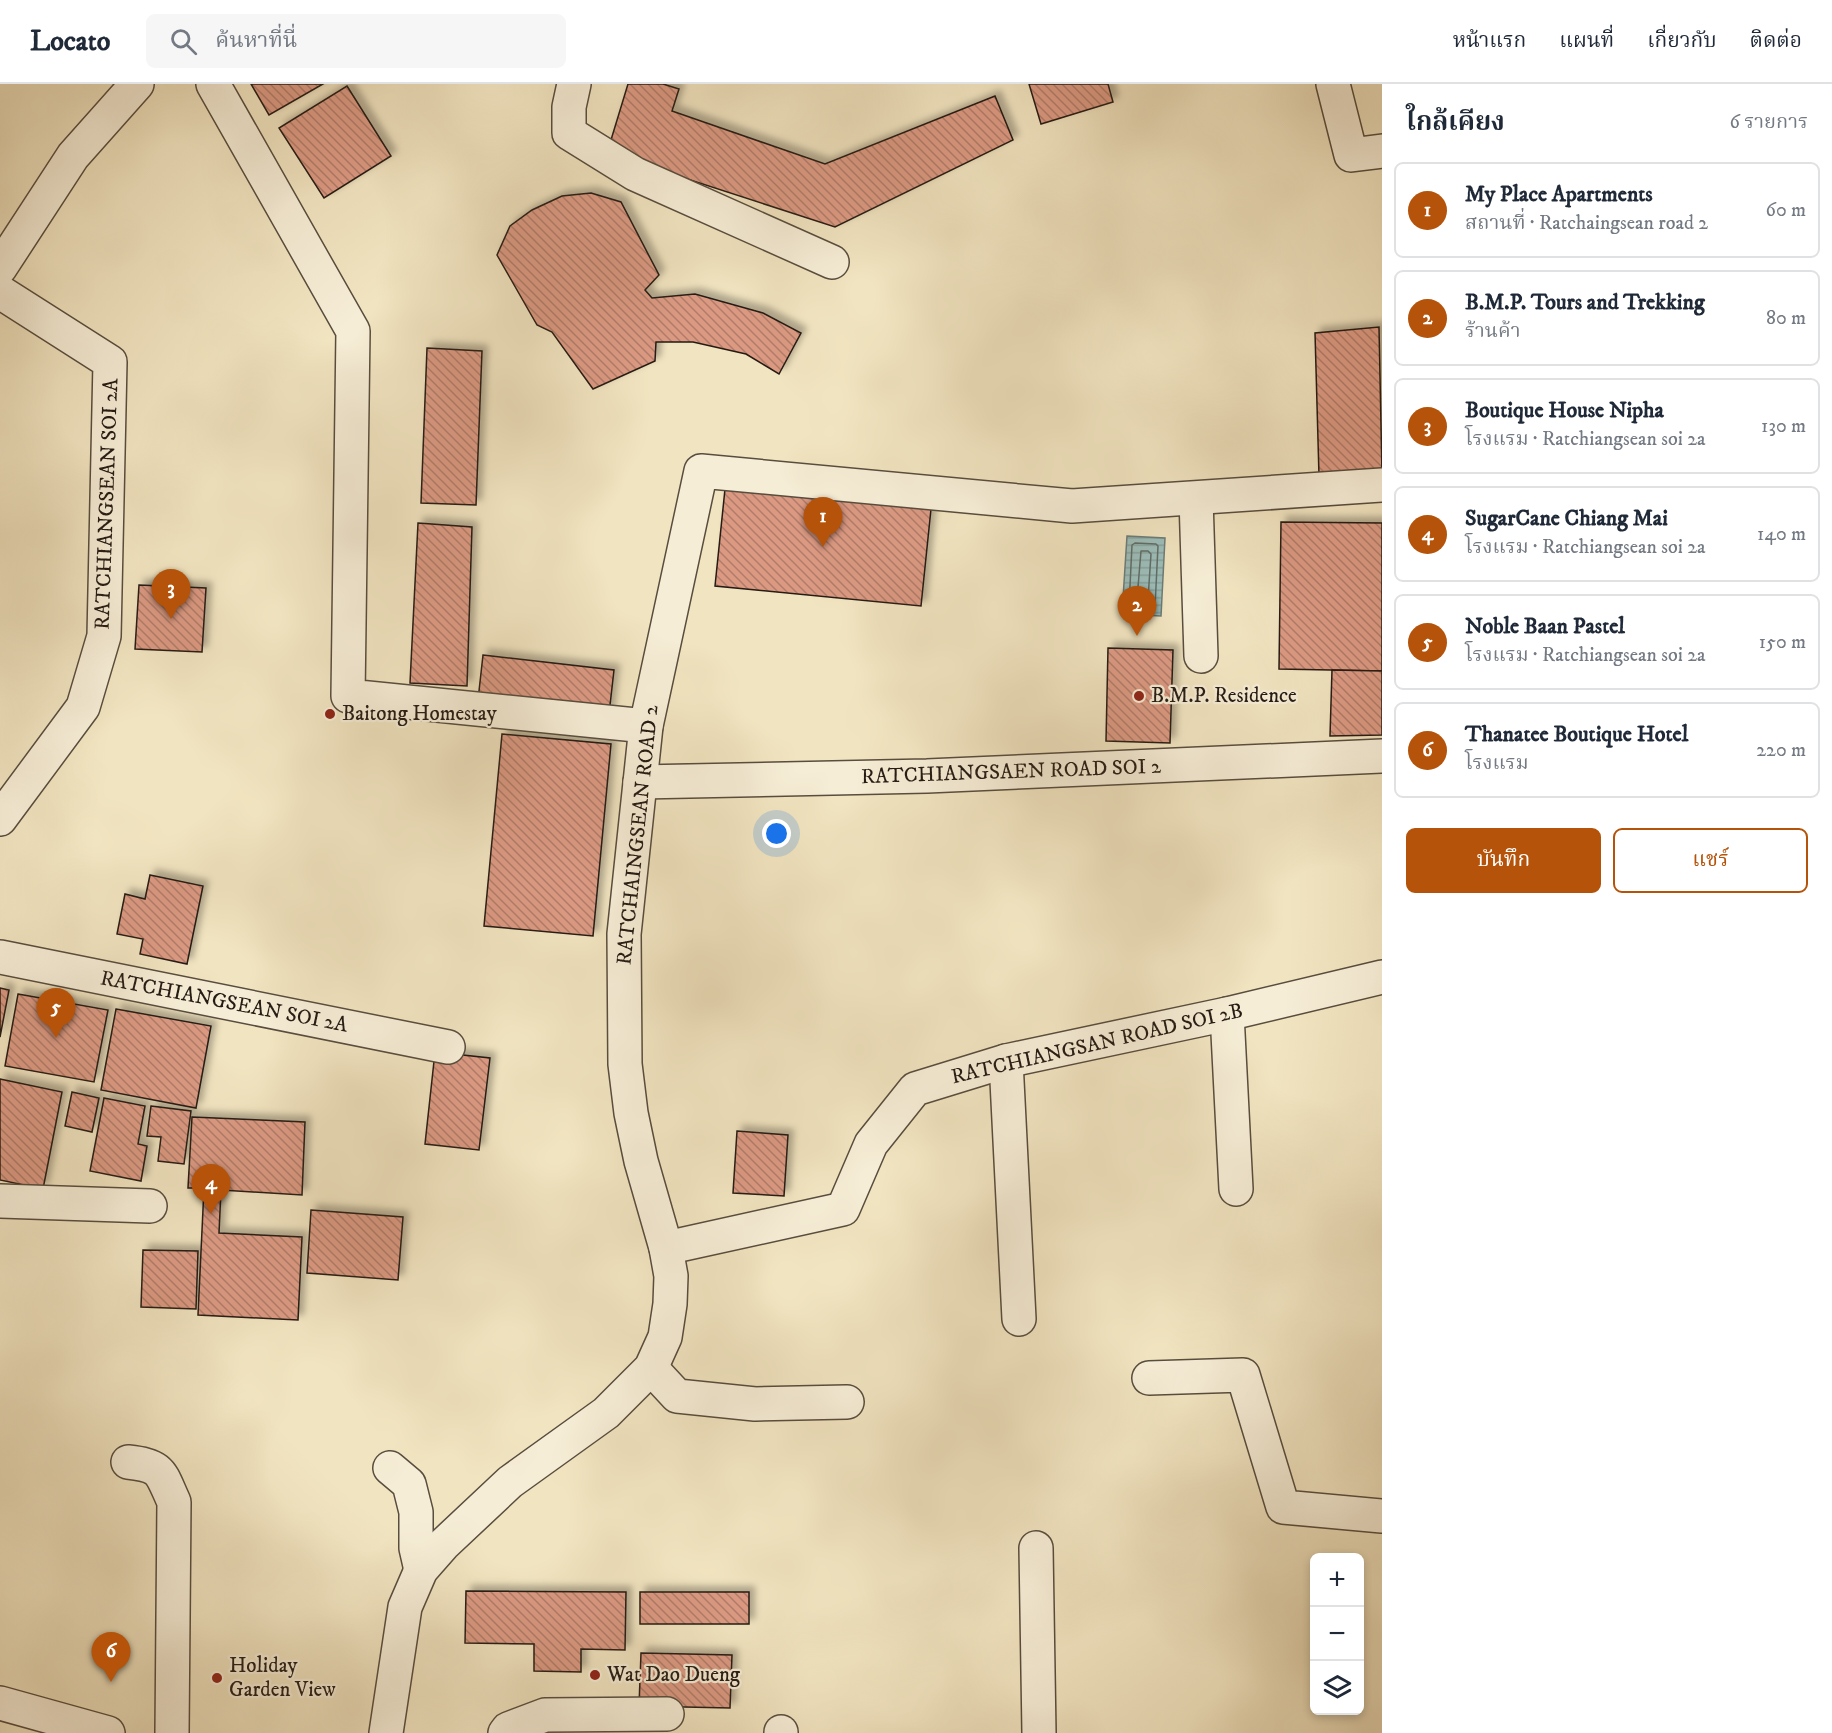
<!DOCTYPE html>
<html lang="th">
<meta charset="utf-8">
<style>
:root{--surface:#fff;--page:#f6f6f7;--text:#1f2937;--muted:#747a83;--line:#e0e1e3;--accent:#b45309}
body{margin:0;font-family:"IM FELL DW Pica","Noto Serif Thai",serif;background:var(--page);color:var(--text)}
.controls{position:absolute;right:18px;bottom:18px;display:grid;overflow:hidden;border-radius:9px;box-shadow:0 3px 9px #0003}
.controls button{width:54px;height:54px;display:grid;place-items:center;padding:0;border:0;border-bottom:2px solid var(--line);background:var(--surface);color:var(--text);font:30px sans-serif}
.you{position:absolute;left:777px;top:750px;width:21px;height:21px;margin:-15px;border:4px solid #fff;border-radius:50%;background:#1a73e8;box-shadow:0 0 0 9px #1a73e833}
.badge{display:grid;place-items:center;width:39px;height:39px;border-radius:50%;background:var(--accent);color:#fff;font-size:20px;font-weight:700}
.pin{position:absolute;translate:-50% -50px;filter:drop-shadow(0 2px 3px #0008)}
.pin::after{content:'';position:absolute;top:32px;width:21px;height:18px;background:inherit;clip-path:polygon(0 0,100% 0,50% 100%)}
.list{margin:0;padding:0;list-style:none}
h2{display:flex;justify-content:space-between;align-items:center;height:78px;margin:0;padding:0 24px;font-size:26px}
h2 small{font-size:20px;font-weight:400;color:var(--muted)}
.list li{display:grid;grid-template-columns:39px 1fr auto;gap:18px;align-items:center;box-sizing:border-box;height:96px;margin:0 12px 12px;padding:0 12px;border:2px solid var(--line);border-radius:9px}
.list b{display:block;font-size:22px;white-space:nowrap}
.list p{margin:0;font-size:20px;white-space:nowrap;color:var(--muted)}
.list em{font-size:20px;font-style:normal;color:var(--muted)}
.actions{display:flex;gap:12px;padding:18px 24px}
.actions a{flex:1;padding:14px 0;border:2px solid var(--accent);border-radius:9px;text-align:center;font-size:21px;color:var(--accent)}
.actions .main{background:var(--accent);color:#fff}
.icon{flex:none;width:33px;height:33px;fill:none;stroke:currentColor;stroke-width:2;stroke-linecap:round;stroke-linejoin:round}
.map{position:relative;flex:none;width:1382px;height:1649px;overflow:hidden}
header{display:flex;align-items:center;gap:36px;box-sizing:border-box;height:84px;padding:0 30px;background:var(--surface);border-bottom:2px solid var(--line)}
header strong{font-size:28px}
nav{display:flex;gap:33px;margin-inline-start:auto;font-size:21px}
.search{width:420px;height:54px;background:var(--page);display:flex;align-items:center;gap:15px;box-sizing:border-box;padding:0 21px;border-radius:9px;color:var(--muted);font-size:22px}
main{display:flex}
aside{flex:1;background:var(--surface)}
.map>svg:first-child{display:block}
.water{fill:url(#water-rules);stroke:#6c7c77;stroke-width:1.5}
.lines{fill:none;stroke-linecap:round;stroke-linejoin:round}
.shore{stroke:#606c66;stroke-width:1.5}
.building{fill:url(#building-back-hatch);stroke:#251b13;stroke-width:1.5;filter:url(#shadow)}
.minor-casing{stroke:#584d3e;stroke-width:36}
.minor{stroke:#f6edd6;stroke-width:33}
.poi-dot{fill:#8f2418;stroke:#f6edd6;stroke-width:2}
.labels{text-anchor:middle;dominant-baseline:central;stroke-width:4.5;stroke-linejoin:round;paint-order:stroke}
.street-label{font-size:21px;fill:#251b13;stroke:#f6edd6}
.poi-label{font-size:21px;fill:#251b13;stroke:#f6edd6;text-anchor:start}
</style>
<header>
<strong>Locato</strong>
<div class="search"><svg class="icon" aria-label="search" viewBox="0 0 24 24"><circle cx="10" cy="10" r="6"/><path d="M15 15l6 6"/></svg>ค้นหาที่นี่</div>
<nav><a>หน้าแรก</a><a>แผนที่</a><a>เกี่ยวกับ</a><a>ติดต่อ</a></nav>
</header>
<main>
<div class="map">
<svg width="1382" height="1649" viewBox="0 0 1382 1649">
<defs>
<pattern id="water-rules" width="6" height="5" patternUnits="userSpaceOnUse" patternTransform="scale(1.5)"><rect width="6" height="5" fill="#9cbdb9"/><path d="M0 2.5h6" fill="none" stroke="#86a29e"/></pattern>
<pattern id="building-back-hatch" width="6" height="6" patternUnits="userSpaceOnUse" patternTransform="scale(1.5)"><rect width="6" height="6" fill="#db9982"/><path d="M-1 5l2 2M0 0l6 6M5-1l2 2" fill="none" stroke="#b17c69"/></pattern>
<filter id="shadow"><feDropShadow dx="5.5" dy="-5.5" stdDeviation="3" flood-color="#0004"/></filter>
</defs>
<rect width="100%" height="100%" fill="#f1e4c0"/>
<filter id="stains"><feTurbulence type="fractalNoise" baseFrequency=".00333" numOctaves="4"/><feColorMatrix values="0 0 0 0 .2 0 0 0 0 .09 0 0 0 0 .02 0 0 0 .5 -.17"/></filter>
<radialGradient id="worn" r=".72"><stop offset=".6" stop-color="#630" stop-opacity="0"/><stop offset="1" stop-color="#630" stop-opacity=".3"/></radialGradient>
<path class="water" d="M1127,452L1165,454L1161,532L1122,530Z"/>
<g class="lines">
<g class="shore">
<path d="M1135,459L1156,460L1158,462L1155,523L1153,526L1131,525L1129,522L1132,461Z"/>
<path d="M1141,467H1148L1151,470L1148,515L1145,518L1139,517L1137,515Z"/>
</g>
</g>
<g class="building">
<path d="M251,0H323L269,31Z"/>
<path d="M628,0H663L679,5L672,27L825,80L995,12L1013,56L835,143L607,69Z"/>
<path d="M1029,0H1108L1113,18L1041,40Z"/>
<path d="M347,2L391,72L324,114L279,44Z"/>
<path d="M591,109L621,118L659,191L645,206L652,214L695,210L763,229L801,249L779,290L746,270L693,258H656L655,277L593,305L552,248L537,241L497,171L510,142L532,126L562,112Z"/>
<path d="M1379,243L1382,390L1319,392L1315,249Z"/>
<path d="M427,264L482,267L476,421L421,419Z"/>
<path d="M725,405L931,425L921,522L715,502Z"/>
<path d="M1281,438L1382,439V587L1279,585Z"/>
<path d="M418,439L472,443L467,602L410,599Z"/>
<path d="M139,501L206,504L202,568L135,565Z"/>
<path d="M1108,564L1173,566L1170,659L1106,657Z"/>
<path d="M483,571L614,586L609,630L478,616Z"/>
<path d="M1332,586L1382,587V651L1330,652Z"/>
<path d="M502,650L611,660L593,852L484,842Z"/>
<path d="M150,791L203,802L187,880L140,870L143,855L117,850L125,810L145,815Z"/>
<path d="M0,904L9,906L0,953Z"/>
<path d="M18,910L108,926L94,998L5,982Z"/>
<path d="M116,925L211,942L196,1024L101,1006Z"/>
<path d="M435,968L490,974L479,1066L425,1060Z"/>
<path d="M0,995L62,1008L43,1105L0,1096Z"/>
<path d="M72,1008L99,1014L92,1048L65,1042Z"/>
<path d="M104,1014L145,1022L138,1060L147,1062L141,1097L90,1087Z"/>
<path d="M151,1022L191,1027L184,1080L158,1077L161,1053L147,1052Z"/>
<path d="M192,1033L305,1038L302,1111L221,1106L219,1149L302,1153L298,1236L198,1231L204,1104H188Z"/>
<path d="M737,1047L788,1051L784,1112L733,1109Z"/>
<path d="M311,1126L403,1133L398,1196L307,1189Z"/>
<path d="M143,1166L198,1167L196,1225L141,1223Z"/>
<path d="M466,1507L626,1508L625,1566L581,1565V1588L534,1587V1560L465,1559Z"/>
<rect x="640" y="1508" width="109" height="32"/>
<path d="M641,1569L732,1571L730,1624L639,1622Z"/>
</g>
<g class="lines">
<defs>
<g id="minor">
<path d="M213,0L353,247L348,612L646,642"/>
<path d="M574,0L569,23V49L635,90L832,178"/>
<path d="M1333,0L1351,71L1382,67"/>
<path d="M0,184L73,72L137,0"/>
<path d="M0,208L110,278L104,552L83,623L0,735"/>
<path d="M1196,415L1201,572"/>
<path d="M640,698L927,692L1382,672"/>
<path d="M0,873L448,963"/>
<path d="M1227,930L1236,1105"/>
<path d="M1006,977L1019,1235"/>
<path d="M0,1117L150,1122"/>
<path d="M666,1164L843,1125L871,1060L915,1005L1006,977L1227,930L1382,893"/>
<path d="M651,1284L677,1312L755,1320L847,1318"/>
<path d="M1149,1294L1243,1291L1283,1423L1382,1432"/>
<path d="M128,1378C163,1382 160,1388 174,1418L172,1649"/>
<path d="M390,1384L409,1400L416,1428V1464L421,1486"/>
<path d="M1036,1464L1039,1649"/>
<path d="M0,1619L108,1649"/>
<path d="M386,1649L405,1523L421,1486L443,1461L510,1398L606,1329L651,1284L665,1253L670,1220L671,1192L666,1164L641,1077L631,1029L625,980L624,850L646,642L701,387L1072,422L1382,401"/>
<path d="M505,1649L508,1645L545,1631L667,1630"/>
<path d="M781,1649V1648"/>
</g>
</defs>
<use href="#minor" class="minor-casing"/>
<use href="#minor" class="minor"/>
</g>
<g class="poi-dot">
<circle cx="1139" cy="612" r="6"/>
<circle cx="330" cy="630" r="6"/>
<circle cx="595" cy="1591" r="6"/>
<circle cx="217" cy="1594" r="6"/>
</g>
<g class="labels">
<g class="street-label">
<text transform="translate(107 420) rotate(-88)">RATCHIANGSEAN SOI 2A</text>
<text transform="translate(1011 688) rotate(-2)">RATCHIANGSAEN ROAD SOI 2</text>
<text transform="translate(638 751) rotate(-84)">RATCHAINGSEAN ROAD 2</text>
<text transform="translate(224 918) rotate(11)">RATCHIANGSEAN SOI 2A</text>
<text transform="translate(1097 960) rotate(-13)">RATCHIANGSAN ROAD SOI 2B</text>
</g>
<g class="poi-label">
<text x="1151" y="612">B.M.P. Residence</text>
<text x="342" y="630">Baitong Homestay</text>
<text x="229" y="1582">Holiday<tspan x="229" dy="24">Garden View</tspan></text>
<text x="607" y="1591">Wat Dao Dueng</text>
</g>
</g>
<rect width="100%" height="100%" filter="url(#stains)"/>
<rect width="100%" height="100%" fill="url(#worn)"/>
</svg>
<div class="controls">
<button>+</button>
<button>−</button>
<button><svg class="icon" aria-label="layers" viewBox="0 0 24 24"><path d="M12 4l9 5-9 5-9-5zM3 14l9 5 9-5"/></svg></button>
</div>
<div class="you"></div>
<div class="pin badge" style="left:823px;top:463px">1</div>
<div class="pin badge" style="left:1137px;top:552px">2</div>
<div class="pin badge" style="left:171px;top:535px">3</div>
<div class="pin badge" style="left:211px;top:1130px">4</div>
<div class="pin badge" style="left:56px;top:954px">5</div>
<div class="pin badge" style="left:111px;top:1598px">6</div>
</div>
<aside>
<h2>ใกล้เคียง<small>6 รายการ</small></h2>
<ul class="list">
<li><span class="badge">1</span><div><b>My Place Apartments</b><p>สถานที่ · Ratchaingsean road 2</p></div><em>60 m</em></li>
<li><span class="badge">2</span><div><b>B.M.P. Tours and Trekking</b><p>ร้านค้า</p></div><em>80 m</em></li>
<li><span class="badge">3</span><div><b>Boutique House Nipha</b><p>โรงแรม · Ratchiangsean soi 2a</p></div><em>130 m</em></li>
<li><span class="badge">4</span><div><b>SugarCane Chiang Mai</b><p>โรงแรม · Ratchiangsean soi 2a</p></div><em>140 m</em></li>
<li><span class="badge">5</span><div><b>Noble Baan Pastel</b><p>โรงแรม · Ratchiangsean soi 2a</p></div><em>150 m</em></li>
<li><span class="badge">6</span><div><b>Thanatee Boutique Hotel</b><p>โรงแรม</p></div><em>220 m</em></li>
</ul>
<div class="actions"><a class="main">บันทึก</a><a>แชร์</a></div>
</aside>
</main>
